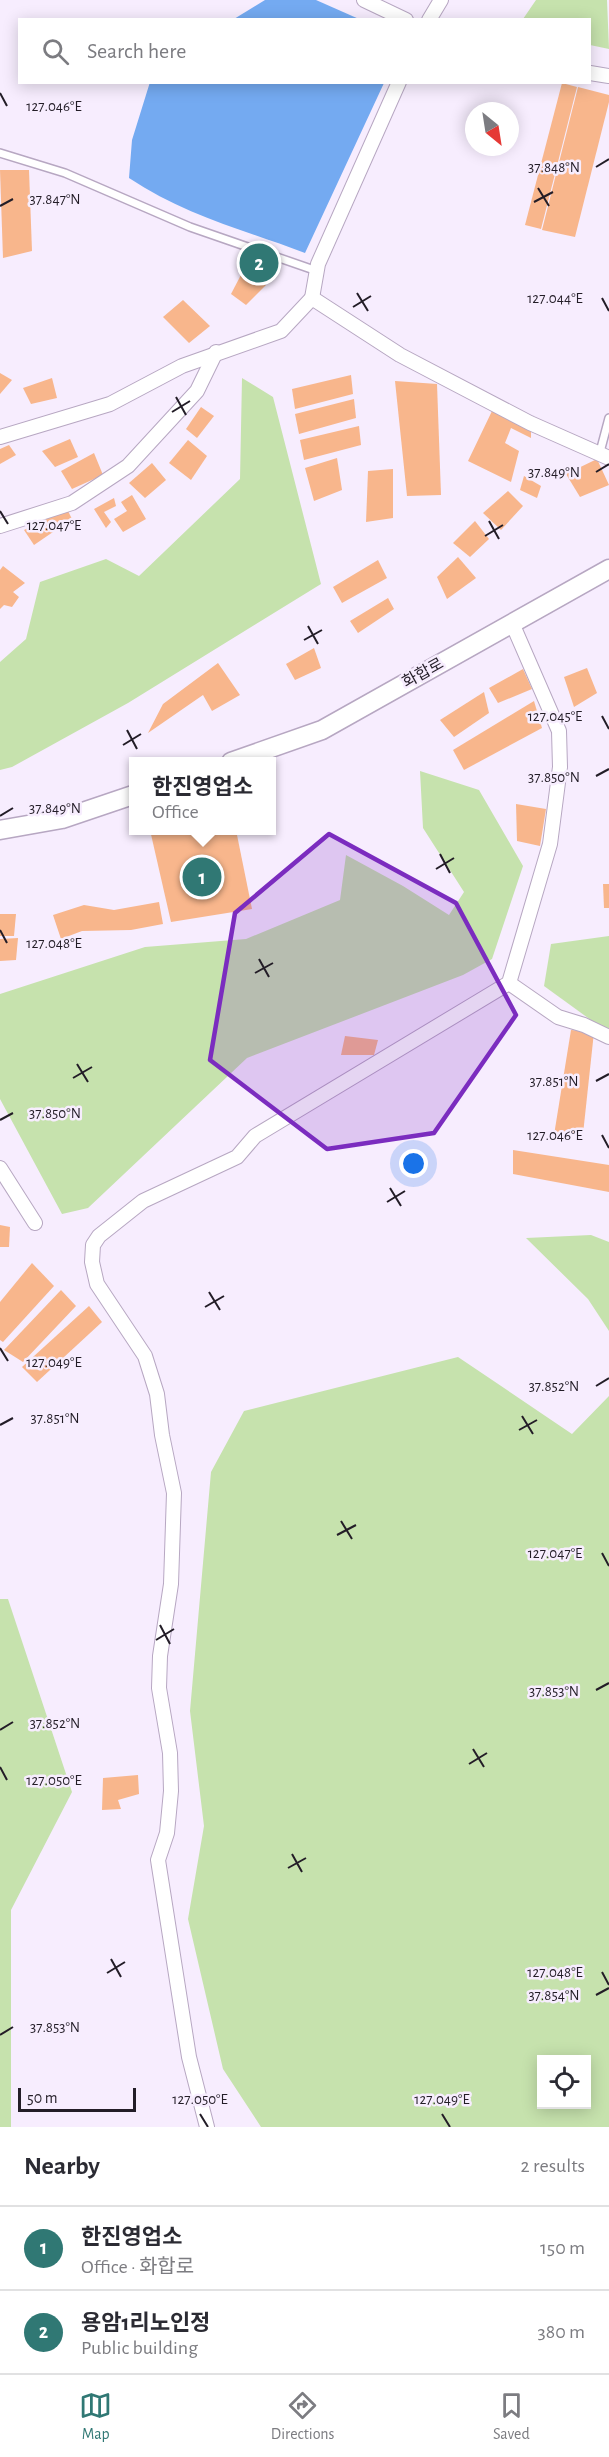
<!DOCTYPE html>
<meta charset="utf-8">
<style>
:root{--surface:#fff;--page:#f7f7f7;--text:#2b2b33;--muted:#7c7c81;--line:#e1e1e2;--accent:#307874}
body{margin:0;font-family:"Alegreya Sans","Noto Sans KR",sans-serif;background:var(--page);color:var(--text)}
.controls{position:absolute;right:18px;bottom:18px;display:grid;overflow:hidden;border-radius:0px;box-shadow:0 3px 15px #0003}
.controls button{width:54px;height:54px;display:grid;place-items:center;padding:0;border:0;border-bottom:2px solid var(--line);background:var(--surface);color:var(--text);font:30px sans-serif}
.compass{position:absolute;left:465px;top:102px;width:54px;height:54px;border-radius:50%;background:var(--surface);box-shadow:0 3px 15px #0003;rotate:150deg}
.scale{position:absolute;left:18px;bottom:15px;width:118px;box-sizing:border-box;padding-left:6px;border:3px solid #231d27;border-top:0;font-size:16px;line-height:21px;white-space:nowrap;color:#231d27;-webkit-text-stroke:4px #f7edfe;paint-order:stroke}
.you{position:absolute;left:414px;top:1164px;width:21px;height:21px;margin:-15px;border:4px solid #fff;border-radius:50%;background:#1a73e8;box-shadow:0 0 0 9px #1a73e833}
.badge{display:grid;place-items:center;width:39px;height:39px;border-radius:50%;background:var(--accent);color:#fff;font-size:20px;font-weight:700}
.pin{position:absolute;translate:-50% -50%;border:3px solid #fff;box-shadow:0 2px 6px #0006}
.popup{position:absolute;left:129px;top:757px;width:147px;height:78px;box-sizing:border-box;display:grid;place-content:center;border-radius:0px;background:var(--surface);filter:drop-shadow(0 2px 4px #0005);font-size:20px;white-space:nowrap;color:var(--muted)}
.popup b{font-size:22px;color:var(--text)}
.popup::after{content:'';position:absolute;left:50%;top:100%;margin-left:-12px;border:12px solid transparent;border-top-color:var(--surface)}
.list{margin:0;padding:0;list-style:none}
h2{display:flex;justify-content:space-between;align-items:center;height:78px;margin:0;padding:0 24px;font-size:26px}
h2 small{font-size:20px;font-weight:400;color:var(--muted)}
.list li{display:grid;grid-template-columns:39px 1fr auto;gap:18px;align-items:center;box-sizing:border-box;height:84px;padding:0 24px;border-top:2px solid var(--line)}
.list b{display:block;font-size:22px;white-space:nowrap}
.list p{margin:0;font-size:20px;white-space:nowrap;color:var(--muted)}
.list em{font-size:20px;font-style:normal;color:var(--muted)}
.icon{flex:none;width:33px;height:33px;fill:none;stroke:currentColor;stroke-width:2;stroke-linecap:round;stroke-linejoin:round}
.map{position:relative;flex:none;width:609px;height:2127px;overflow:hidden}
.search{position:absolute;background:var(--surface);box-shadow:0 3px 15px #0003;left:18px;right:18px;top:18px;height:66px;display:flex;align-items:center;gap:15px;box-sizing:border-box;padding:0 21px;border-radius:0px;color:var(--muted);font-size:22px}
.sheet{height:246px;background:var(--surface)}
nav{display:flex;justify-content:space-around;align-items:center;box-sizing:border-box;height:84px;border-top:2px solid var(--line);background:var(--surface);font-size:16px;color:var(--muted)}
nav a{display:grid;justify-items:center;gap:3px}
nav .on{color:var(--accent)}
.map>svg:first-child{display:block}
.green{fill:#c6e2ad;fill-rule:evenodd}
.water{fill:#74aaf1}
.building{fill:#f8b68c}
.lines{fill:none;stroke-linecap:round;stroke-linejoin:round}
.lane-casing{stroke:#b7a7c2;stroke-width:10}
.street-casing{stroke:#b7a7c2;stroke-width:16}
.secondary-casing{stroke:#b7a7c2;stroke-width:21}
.lane{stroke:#fff;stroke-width:7}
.street{stroke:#fff;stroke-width:14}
.secondary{stroke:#fff;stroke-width:18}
.marked{fill:#7b2cbf;fill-opacity:0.2;stroke:#7b2cbf;stroke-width:4.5;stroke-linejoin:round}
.ticks{fill:none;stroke:#231d27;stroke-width:2}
.labels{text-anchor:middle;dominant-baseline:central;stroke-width:5;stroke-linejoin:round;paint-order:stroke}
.street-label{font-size:16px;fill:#231d27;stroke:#f7edfe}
.ticks-label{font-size:15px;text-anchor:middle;fill:#231d27;stroke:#f7edfe;stroke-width:5;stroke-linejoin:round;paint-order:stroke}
</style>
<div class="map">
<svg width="609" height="2127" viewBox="0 0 609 2127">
<rect width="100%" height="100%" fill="#f7edfe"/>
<g class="green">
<path d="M536,0H607L609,49L590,45V20L523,19Z"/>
<path d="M242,378L273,397L321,584L128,703L12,767L0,770V662L26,639L40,582L106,559L139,576L240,479Z"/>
<path d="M420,771L479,790L523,866L492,959L463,975L247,1058L88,1208L62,1214L0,1099V994L145,947L246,939L340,900L346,855L403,886L449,915L464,892L423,828Z"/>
<path d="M609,936V1031H606L544,986L551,944Z"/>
<path d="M591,1235L609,1242V1331L588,1299L526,1238Z"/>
<path d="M458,1357L572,1434L609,1396V2127H261L223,2069L188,1919L204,1826L190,1711L211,1472L244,1411ZM542,2060H586V2104H542Z"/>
<path d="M0,1599H8L72,1792L11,1910V2127H0Z"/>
</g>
<g class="water">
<path d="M265,0H316L359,19H234Z"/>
<path d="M150,82H384V83L305,253C244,230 184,215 129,178L132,140Z"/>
</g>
<g class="building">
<path d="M562,83L577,87L541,229L525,225Z"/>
<path d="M578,87L609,95V102L575,237L542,230Z"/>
<path d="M0,170H29L32,251L3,258Z"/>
<path d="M243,249L263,255L279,264L271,279L239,261Z"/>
<path d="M243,271L266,285L246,305L231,294Z"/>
<path d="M183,300L210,326L189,343L163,317Z"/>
<path d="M0,373L12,380L0,394Z"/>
<path d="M351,375L353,394L295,409L292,389Z"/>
<path d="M52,378L57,398L31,404L23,388Z"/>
<path d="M395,381L437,384L441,495L407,496Z"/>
<path d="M354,399L356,418L299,434L295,414Z"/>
<path d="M201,407L214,416L197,438L186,429Z"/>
<path d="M492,411L531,430V438L511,428L505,443L519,451L511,482L468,461Z"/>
<path d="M359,426L361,445L304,460L300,440Z"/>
<path d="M70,439L78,457L55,467L42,451Z"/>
<path d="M188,440L207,456L191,480L169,463Z"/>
<path d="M9,445L16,455L0,464V449Z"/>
<path d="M94,453L103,475L72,489L61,471Z"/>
<path d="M337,458L342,490L314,501L305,468Z"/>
<path d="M597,459L609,485L580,497L566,474Z"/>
<path d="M152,463L166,480L145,498L129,483Z"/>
<path d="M393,469V518L366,522L368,471Z"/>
<path d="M524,476L541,486L537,498L520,490Z"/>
<path d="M508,491L523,506L501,530L483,513Z"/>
<path d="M132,495L146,519L123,532L114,519L127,511L121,502Z"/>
<path d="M114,498L116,506L104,512L111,522L106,528L94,509Z"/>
<path d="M67,509L72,519L34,545L24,530Z"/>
<path d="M475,521L489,539L470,557L453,543Z"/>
<path d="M458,557L476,578L447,599L437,577Z"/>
<path d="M378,560L387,578L342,603L333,587Z"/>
<path d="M3,566L25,583L13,592L19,597L12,607L4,605L0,609V570Z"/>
<path d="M388,598L394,609L358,633L350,621Z"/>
<path d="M314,648L321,668L295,680L286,664Z"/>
<path d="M218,663L240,695L212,711L203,695L148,733L163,704Z"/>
<path d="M587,668L597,693L574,707L564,677Z"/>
<path d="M523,669L532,689L498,703L489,688Z"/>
<path d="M484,692L489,713L454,737L440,720Z"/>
<path d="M534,701L542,728L464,770L453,750Z"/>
<path d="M516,804L546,809L540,846L517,841Z"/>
<path d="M150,830H236L252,909L171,922Z"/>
<path d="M603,884H609V908H604Z"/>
<path d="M159,902L163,924L131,930L82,931L61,939L53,915L84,905L114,910Z"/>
<path d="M0,914H16L14,936H0Z"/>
<path d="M18,938L16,960L0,961V939Z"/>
<path d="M571,1030L594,1032L583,1134L554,1135Z"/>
<path d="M345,1036L378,1040L374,1055H341Z"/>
<path d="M513,1150L609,1165V1192L513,1174Z"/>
<path d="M0,1225L10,1227L9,1247H0Z"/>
<path d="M32,1263L54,1286L3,1342L0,1340V1302Z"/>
<path d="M61,1290L76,1306L23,1362L4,1350Z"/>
<path d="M89,1306L102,1322L37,1382L22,1367Z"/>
<path d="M138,1775L139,1794L118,1800L121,1809L102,1810L103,1778Z"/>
</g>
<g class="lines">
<defs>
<g id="lane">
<path d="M0,153L65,173L190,227L317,271"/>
<path d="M600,452L609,418"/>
</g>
<g id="street">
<path d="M364,0L406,20"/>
<path d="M429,20L441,0"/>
<path d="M590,73L609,76"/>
<path d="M312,298L318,264L399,82"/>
<path d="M0,437L110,404L182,366L281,331L312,298L400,355L530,423L609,458"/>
<path d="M0,526L72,503L128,466L197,391L216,352"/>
<path d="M509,983L558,1017L584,1025L609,1037"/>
<path d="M0,1168L35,1223"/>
<path d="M207,2127L189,2057L158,1860L167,1833L171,1791L170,1753L159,1688L160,1656L171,1584L174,1493L162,1435L157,1394L145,1356L97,1284L92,1262L93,1245L99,1236L143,1201L237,1157L255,1136L509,983L550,844L560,767L559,731L512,623"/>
</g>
<g id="secondary">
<path d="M231,762L322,730L609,569"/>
<path d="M0,830L62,819L133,795"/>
</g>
</defs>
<use href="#lane" class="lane-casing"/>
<use href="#street" class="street-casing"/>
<use href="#secondary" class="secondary-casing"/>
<use href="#lane" class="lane"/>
<use href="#street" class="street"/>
<use href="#secondary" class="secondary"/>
</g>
<path class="marked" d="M329,834L456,903L516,1015L434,1133L327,1149L210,1060L235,913Z"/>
<path class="ticks" d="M0,93L7,106M596,167L609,159M538,188L549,206M534,202L553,192M0,206L13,199M357,293L368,311M602,298L609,311M353,307L371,296M176,397L186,415M172,412L190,401M596,472L609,464M0,511L8,524M489,521L499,539M485,536L503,525M308,626L318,644M304,640L322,630M602,716L609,729M127,730L137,749M123,745L141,734M596,776L609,769M0,816L13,808M440,854L450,873M436,869L454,858M0,930L7,943M259,959L269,977M255,973L273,963M77,1064L88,1082M73,1078L92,1067M596,1081L609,1074M0,1120L13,1113M602,1135L609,1148M390,1188L401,1206M387,1202L405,1191M209,1292L220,1310M205,1307L224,1296M0,1348L8,1361M596,1386L609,1378M522,1416L533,1434M0,1425L13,1418M519,1430L537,1420M341,1521L352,1539M337,1535L356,1525M602,1553L609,1566M160,1625L170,1644M156,1640L174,1629M596,1690L609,1683M0,1730L13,1722M473,1749L484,1767M469,1764L487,1753M0,1767L7,1780M292,1854L302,1872M288,1868L306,1858M111,1959L121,1977M602,1972L609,1985M107,1973L125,1962M596,1995L609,1988M0,2035L13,2027M200,2114L208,2127M442,2114L450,2127"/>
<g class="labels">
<g class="street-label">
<text transform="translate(423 673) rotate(-29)">화합로</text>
</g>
</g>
<g class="ticks-label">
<text x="54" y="111">127.046°E</text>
<text x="554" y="172">37.848°N</text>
<text x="55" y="204">37.847°N</text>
<text x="555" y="303">127.044°E</text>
<text x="554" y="477">37.849°N</text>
<text x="54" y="530">127.047°E</text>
<text x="555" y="721">127.045°E</text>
<text x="554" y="782">37.850°N</text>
<text x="55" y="813">37.849°N</text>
<text x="54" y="948">127.048°E</text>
<text x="554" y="1086">37.851°N</text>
<text x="55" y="1118">37.850°N</text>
<text x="555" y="1140">127.046°E</text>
<text x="54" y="1367">127.049°E</text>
<text x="554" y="1391">37.852°N</text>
<text x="55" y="1423">37.851°N</text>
<text x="555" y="1558">127.047°E</text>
<text x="554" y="1696">37.853°N</text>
<text x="55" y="1728">37.852°N</text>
<text x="54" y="1785">127.050°E</text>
<text x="555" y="1977">127.048°E</text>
<text x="554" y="2000">37.854°N</text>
<text x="55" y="2032">37.853°N</text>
<text x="200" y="2104">127.050°E</text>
<text x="442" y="2104">127.049°E</text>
</g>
</svg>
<div class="controls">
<button><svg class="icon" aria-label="locate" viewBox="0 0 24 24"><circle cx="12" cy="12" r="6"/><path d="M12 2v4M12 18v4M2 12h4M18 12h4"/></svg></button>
</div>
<svg class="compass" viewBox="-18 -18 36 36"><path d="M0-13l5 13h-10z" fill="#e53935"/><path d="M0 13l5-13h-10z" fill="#7c7c81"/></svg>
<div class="scale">50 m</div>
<div class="you"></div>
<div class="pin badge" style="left:202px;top:877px">1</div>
<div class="popup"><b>한진영업소</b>Office</div>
<div class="pin badge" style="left:259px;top:263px">2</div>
<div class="search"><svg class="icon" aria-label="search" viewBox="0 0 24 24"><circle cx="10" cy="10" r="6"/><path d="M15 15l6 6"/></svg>Search here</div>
</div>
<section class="sheet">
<h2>Nearby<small>2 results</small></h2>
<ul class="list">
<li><span class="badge">1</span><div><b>한진영업소</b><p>Office · 화합로</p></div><em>150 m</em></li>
<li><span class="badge">2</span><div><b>용암1리노인정</b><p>Public building</p></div><em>380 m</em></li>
</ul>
</section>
<nav>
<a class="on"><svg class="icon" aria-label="map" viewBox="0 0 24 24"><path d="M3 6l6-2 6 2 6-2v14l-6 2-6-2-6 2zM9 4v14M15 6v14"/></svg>Map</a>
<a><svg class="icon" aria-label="directions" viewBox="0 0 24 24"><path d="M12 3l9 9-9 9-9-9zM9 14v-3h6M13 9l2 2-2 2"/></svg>Directions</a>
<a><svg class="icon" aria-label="saved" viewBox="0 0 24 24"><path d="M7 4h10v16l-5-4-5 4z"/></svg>Saved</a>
</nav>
